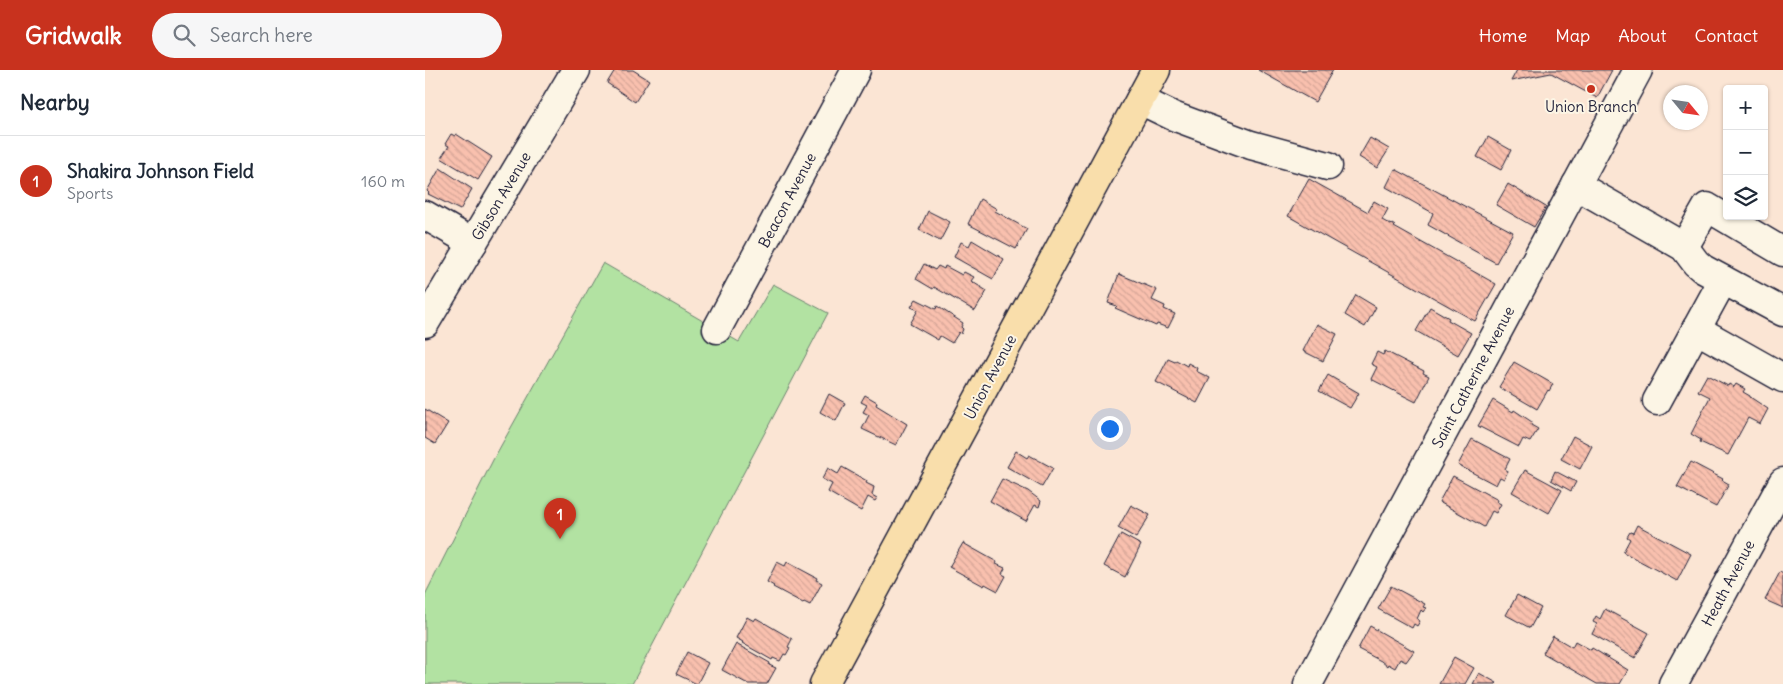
<!DOCTYPE html>
<meta charset="utf-8">
<style>
:root{--surface:#fff;--page:#f6f6f7;--text:#1f2937;--muted:#747a83;--line:#e0e1e3;--accent:#c8321e}
body{margin:0;font-family:Delius,sans-serif;background:var(--page);color:var(--text)}
.controls{position:absolute;right:15px;top:15px;display:grid;overflow:hidden;border-radius:5px;box-shadow:0 1px 4px #0004}
.controls button{width:45px;height:45px;display:grid;place-items:center;padding:0;border:0;border-bottom:1px solid var(--line);background:var(--surface);color:var(--text);font:25px sans-serif}
.compass{position:absolute;left:1238px;top:15px;width:45px;height:45px;border-radius:50%;background:var(--surface);box-shadow:0 1px 4px #0004;rotate:119deg}
.you{position:absolute;left:684px;top:358px;width:18px;height:18px;margin:-12px;border:4px solid #fff;border-radius:50%;background:#1a73e8;box-shadow:0 0 0 8px #1a73e833}
.badge{display:grid;place-items:center;width:32px;height:32px;border-radius:50%;background:var(--accent);color:#fff;font-size:16px;font-weight:700}
.pin{position:absolute;translate:-50% -41px;filter:drop-shadow(0 1px 2px #0008)}
.pin::after{content:'';position:absolute;top:26px;width:18px;height:15px;background:inherit;clip-path:polygon(0 0,100% 0,50% 100%)}
.list{margin:0;padding:0;list-style:none}
h2{display:flex;justify-content:space-between;align-items:center;height:65px;margin:0;padding:0 20px;font-size:21px}
h2 small{font-size:16px;font-weight:400;color:var(--muted)}
.list li{display:grid;grid-template-columns:32px 1fr auto;gap:15px;align-items:center;box-sizing:border-box;height:90px;padding:0 20px;border-top:1px solid var(--line)}
.list b{display:block;font-size:19px;white-space:nowrap}
.list p{margin:0;font-size:16px;white-space:nowrap;color:var(--muted)}
.list em{font-size:16px;font-style:normal;color:var(--muted)}
.icon{flex:none;width:28px;height:28px;fill:none;stroke:currentColor;stroke-width:2;stroke-linecap:round;stroke-linejoin:round}
.map{position:relative;flex:none;width:1358px;height:614px;overflow:hidden}
header{display:flex;align-items:center;gap:30px;box-sizing:border-box;height:70px;padding:0 25px;background:var(--accent);color:#fff}
header strong{font-size:24px}
nav{display:flex;gap:28px;margin-inline-start:auto;font-size:18px}
.search{width:350px;height:45px;background:var(--page);display:flex;align-items:center;gap:12px;box-sizing:border-box;padding:0 18px;border-radius:28px;color:var(--muted);font-size:19px}
main{display:flex}
aside{flex:1;background:var(--surface)}
.map>svg:first-child{display:block}
.green{fill:#b2e2a2;stroke:#6a826e}
.building{fill:url(#building-back-hatch);stroke:#22223b}
.lines{fill:none;stroke-linecap:round;stroke-linejoin:round}
.minor-casing{stroke:#22223b;stroke-width:31}
.major-casing{stroke:#22223b;stroke-width:31}
.minor{stroke:#fcf5e5;stroke-width:28}
.major{stroke:#f9deab;stroke-width:28}
.poi-dot{fill:#c8321e;stroke:#fcf5e5;stroke-width:2}
.labels{text-anchor:middle;dominant-baseline:central;stroke-width:4;stroke-linejoin:round;paint-order:stroke}
.poi-label{font-size:15px;fill:#22223b;stroke:#fcf5e5}
.street-label{font-size:15px;fill:#22223b;stroke:#fcf5e5}
</style>
<header>
<strong>Gridwalk</strong>
<div class="search"><svg class="icon" aria-label="search" viewBox="0 0 24 24"><circle cx="10" cy="10" r="6"/><path d="M15 15l6 6"/></svg>Search here</div>
<nav><a>Home</a><a>Map</a><a>About</a><a>Contact</a></nav>
</header>
<main>
<aside>
<h2>Nearby<small></small></h2>
<ul class="list">
<li><span class="badge">1</span><div><b>Shakira Johnson Field</b><p>Sports</p></div><em>160 m</em></li>
</ul>
</aside>
<div class="map">
<svg width="1358" height="614" viewBox="0 0 1358 614">
<defs>
<pattern id="building-back-hatch" width="6" height="6" patternUnits="userSpaceOnUse" patternTransform="scale(1.25)"><rect width="6" height="6" fill="#f9c0ae"/><path d="M-1 5l2 2M0 0l6 6M5-1l2 2" fill="none" stroke="#d5a597"/></pattern>
</defs>
<rect width="100%" height="100%" fill="#fbe5d4"/>
<filter id="ink" filterUnits="userSpaceOnUse"><feTurbulence type="fractalNoise" baseFrequency=".02" numOctaves="2"/><feDisplacementMap in="SourceGraphic" scale="10" xChannelSelector="R" yChannelSelector="G"/><feConvolveMatrix kernelMatrix="1 2 1 2 8 2 1 2 1" color-interpolation-filters="sRGB"/></filter>
<g filter="url(#ink)">
<path class="green" d="M178,193L314,272L348,214L403,243L207,614H0V525L68,390Z"/>
<g class="building">
<path d="M190,0H208L224,10L210,32L182,13Z"/>
<path d="M833,0H908L890,32Z"/>
<path d="M1092,0H1187L1172,28L1126,3L1086,11Z"/>
<path d="M26,64L30,66L31,64L67,87L53,110L16,88L24,76L20,74Z"/>
<path d="M1063,67L1086,80L1076,100L1052,87Z"/>
<path d="M945,68L964,79L952,98L934,87Z"/>
<path d="M15,98L47,119L35,140L3,124L4,123L2,121Z"/>
<path d="M970,99L1088,162L1071,193L1003,155L1008,143L961,117Z"/>
<path d="M884,109L943,142L949,131L963,139L957,150L966,155L967,154L970,156L969,157L1071,214L1050,251L863,146Z"/>
<path d="M1083,114L1121,137L1109,157L1071,135Z"/>
<path d="M555,129L572,139L570,141L602,159L591,179L543,154Z"/>
<path d="M503,141L525,152L515,171L494,160Z"/>
<path d="M547,170L579,189L568,209L529,187L536,172L544,176Z"/>
<path d="M499,194L510,200L513,196L519,199L520,196L537,205L539,202L549,207L546,211L562,221L550,241L509,217L508,219L491,209Z"/>
<path d="M694,204L732,220L727,230L740,236L739,239L750,244L743,258L732,254L731,256L690,238L692,236L683,233Z"/>
<path d="M931,225L951,237L940,257L920,245Z"/>
<path d="M491,229L511,239L512,236L538,253L536,257L538,259L536,264L534,262L527,273L515,266L513,270L485,254L493,240L486,237Z"/>
<path d="M1005,237L1024,248L1023,250L1046,263L1033,285L991,261Z"/>
<path d="M892,254L912,264L898,291L878,281Z"/>
<path d="M960,281L999,301L998,303L1004,306L991,332L946,309L952,297L946,294L952,282L958,285Z"/>
<path d="M743,289L750,292L751,290L762,296L763,293L772,298L771,301L785,308L772,333L731,312Z"/>
<path d="M1089,292L1128,314L1124,321L1123,320L1112,339L1074,317Z"/>
<path d="M903,305L934,323L925,338L894,321Z"/>
<path d="M1282,305L1303,316L1304,314L1309,317L1311,314L1320,319L1318,322L1325,326V327L1343,339L1335,354L1323,348L1303,385L1275,372L1276,370L1266,364L1285,327L1273,321Z"/>
<path d="M404,324L420,333L411,351L395,342Z"/>
<path d="M440,325L452,332L451,335L482,354L471,375L437,359L444,345L438,342L442,335L436,332Z"/>
<path d="M1068,330L1088,342L1089,340L1107,352L1106,355L1113,359L1105,372L1098,369L1094,377L1053,356Z"/>
<path d="M0,339L23,353L10,374L0,368Z"/>
<path d="M1148,366L1167,376L1155,399L1136,389Z"/>
<path d="M1047,369L1085,389L1080,399L1083,401L1079,409L1075,407L1071,415L1033,395Z"/>
<path d="M591,381L602,388L604,385L628,398L617,417L582,397Z"/>
<path d="M1266,392L1298,409L1297,410L1304,414L1291,437L1252,417Z"/>
<path d="M417,397L442,411L441,413L449,417L447,425L452,428L450,431L443,427L436,441L403,422L407,414L397,409L403,398L413,404Z"/>
<path d="M1100,400L1137,420L1124,443L1087,422Z"/>
<path d="M1130,401L1151,412L1146,421L1126,410Z"/>
<path d="M1028,406L1073,430L1072,432L1076,434L1071,443L1067,441L1059,457L1014,432Z"/>
<path d="M577,409L603,421L616,431L614,437L610,435L601,451L565,431Z"/>
<path d="M706,435L725,445L711,468L693,458Z"/>
<path d="M1212,455L1266,484L1252,511L1198,482L1205,469L1202,467L1205,462L1208,463Z"/>
<path d="M696,464L716,475L700,507L679,496Z"/>
<path d="M538,473L572,492L571,494L580,498L577,504L581,506L573,521L560,514L559,516L524,497Z"/>
<path d="M352,492L360,496L362,492L392,508L391,510L397,513L385,535L379,532L378,533L348,517L349,516L342,512Z"/>
<path d="M1355,502L1358,504V538L1340,530Z"/>
<path d="M966,516L1000,534L998,537L1001,538L998,542L996,540L992,549L995,551L992,556L989,554L987,558L953,539Z"/>
<path d="M1092,525L1116,538L1105,558L1081,545Z"/>
<path d="M1180,539L1224,563L1210,588L1167,564L1172,554L1168,552L1171,546L1175,549Z"/>
<path d="M322,547L329,551L331,548L367,569L363,577L365,578L361,585L359,584L355,591L348,588L347,590L317,573L318,572L311,568Z"/>
<path d="M945,556L989,581L981,592L975,589L970,598L963,594L962,596L956,591L933,579Z"/>
<path d="M1128,566L1147,577L1150,571L1166,580L1167,578L1203,600L1195,614H1172L1118,583Z"/>
<path d="M311,574L345,593L344,595L351,598L342,614H323L297,600Z"/>
<path d="M262,582L283,593L272,614L251,604Z"/>
<path d="M1029,587L1049,598L1040,614H1014Z"/>
<path d="M1054,603L1072,613L1071,614H1048Z"/>
</g>
<g class="lines">
<defs>
<g id="minor">
<path d="M715,30L748,46L826,75L903,96"/>
<path d="M1151,115L1259,177L1271,193L1278,199L1358,242"/>
<path d="M0,145L48,173"/>
<path d="M1259,177L1282,137L1358,182"/>
<path d="M0,253L151,0"/>
<path d="M292,259L431,0"/>
<path d="M1271,259L1358,308"/>
<path d="M1232,331L1298,210"/>
<path d="M883,614L1213,0"/>
<path d="M1248,614L1358,412"/>
</g>
<path id="major" d="M399,614L731,0"/>
</defs>
<use href="#minor" class="minor-casing"/>
<use href="#major" class="major-casing"/>
<use href="#minor" class="minor"/>
<use href="#major" class="major"/>
</g>
</g>
<circle class="poi-dot" cx="1166" cy="19" r="5"/>
<g class="labels">
<g class="poi-label">
<text x="1166" y="36">Union Branch</text>
</g>
<g class="street-label">
<text transform="translate(76 126) rotate(-59)">Gibson Avenue</text>
<text transform="translate(362 130) rotate(-62)">Beacon Avenue</text>
<text transform="translate(565 307) rotate(-62)">Union Avenue</text>
<text transform="translate(1048 307) rotate(-62)">Saint Catherine Avenue</text>
<text transform="translate(1303 513) rotate(-62)">Heath Avenue</text>
</g>
</g>
</svg>
<div class="controls">
<button>+</button>
<button>−</button>
<button><svg class="icon" aria-label="layers" viewBox="0 0 24 24"><path d="M12 4l9 5-9 5-9-5zM3 14l9 5 9-5"/></svg></button>
</div>
<svg class="compass" viewBox="-18 -18 36 36"><path d="M0-13l5 13h-10z" fill="#e53935"/><path d="M0 13l5-13h-10z" fill="#747a83"/></svg>
<div class="you"></div>
<div class="pin badge" style="left:135px;top:469px">1</div>
</div>
</main>
